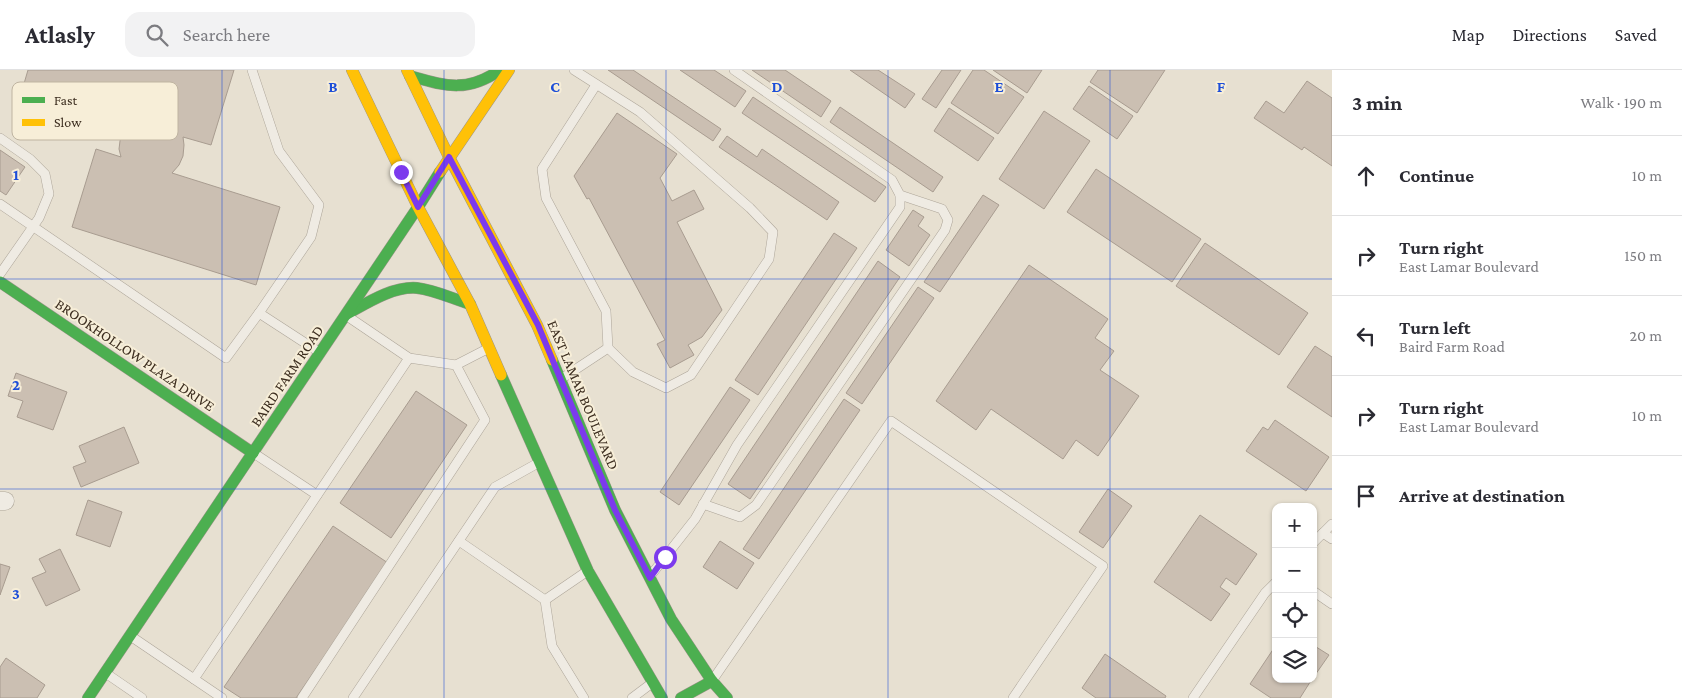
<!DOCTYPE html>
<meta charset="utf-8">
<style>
:root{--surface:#fff;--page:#f2f2f3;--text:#2b2b33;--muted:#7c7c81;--line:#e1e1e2}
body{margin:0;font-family:"Crimson Pro",serif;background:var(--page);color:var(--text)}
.controls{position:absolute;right:15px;bottom:15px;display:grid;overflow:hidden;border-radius:10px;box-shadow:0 1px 4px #0004}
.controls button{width:45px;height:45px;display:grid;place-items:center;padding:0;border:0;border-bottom:1px solid var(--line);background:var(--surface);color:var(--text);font:25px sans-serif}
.stop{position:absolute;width:15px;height:15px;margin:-11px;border:4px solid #7c3aed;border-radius:50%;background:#fff}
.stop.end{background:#7c3aed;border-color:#fff;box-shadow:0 1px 5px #0008}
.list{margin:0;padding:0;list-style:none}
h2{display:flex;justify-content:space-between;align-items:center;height:65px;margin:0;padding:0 20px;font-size:21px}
h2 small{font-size:16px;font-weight:400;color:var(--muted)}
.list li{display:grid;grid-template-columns:32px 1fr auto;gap:15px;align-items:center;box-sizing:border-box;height:80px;padding:0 20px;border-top:1px solid var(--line)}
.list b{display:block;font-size:19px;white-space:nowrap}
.list p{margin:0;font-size:16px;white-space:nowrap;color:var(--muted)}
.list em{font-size:16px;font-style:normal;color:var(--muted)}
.icon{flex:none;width:28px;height:28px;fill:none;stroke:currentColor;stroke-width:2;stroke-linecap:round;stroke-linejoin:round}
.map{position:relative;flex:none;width:1332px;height:628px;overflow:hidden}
header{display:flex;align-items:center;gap:30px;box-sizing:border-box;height:70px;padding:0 25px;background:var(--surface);border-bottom:1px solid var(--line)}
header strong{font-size:24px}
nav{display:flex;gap:28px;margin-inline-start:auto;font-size:18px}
.search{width:350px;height:45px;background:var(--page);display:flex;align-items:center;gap:12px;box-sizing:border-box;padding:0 18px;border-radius:15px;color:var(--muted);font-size:19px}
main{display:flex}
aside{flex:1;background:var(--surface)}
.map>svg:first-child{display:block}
.building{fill:#cbbfb2;stroke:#a89c90}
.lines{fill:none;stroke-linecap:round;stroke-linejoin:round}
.lane-casing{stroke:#ada599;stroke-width:10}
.street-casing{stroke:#ada599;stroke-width:19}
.fast-casing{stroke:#9c958a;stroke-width:12}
.slow-casing{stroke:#9c958a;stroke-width:12}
.lane{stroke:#efebe3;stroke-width:9}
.street{stroke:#efebe3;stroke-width:18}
.fast{stroke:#4caf50;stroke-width:11}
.slow{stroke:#ffc107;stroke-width:11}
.route{stroke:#7c3aed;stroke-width:6}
.grid{fill:none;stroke:#1d4ed8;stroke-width:1;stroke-opacity:0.55}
.labels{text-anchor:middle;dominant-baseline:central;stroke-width:4;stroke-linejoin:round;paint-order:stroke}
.street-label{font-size:15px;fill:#3d2e20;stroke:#f7eed8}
.key{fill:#f7eed8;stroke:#bfb4a1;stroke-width:1}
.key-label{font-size:14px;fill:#3d2e20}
.grid-label{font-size:16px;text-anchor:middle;font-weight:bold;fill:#1d4ed8;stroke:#f7eed8;stroke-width:4;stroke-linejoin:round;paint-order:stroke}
</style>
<header>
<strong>Atlasly</strong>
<div class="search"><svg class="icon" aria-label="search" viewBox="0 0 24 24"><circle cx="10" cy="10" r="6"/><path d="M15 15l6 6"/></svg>Search here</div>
<nav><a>Map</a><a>Directions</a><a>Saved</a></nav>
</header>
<main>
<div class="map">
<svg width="1332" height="628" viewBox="0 0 1332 628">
<rect width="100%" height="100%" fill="#e7e0d1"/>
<g class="building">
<path d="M28,0H234L211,75L183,67L184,75L183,86L179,95L172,103L280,137L256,215L72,157L96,79L121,87L119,79L120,71L122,63L132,51L23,17Z"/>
<path d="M608,0H633L721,59L713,71Z"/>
<path d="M680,0H714L746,21L735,37Z"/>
<path d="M752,0H785L831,31L821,47Z"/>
<path d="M850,0H878L915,24L905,38Z"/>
<path d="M942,0H961L936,38L922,29Z"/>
<path d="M973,0H984L1024,27L998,64L951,33Z"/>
<path d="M993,0H1042L1027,23Z"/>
<path d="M1098,0H1165L1137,43L1090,12Z"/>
<path d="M1307,11L1332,28V96L1304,77L1302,80L1254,48L1266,31L1284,43Z"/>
<path d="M1089,16L1133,46L1117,69L1073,39Z"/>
<path d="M753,27L886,117L875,132L742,43Z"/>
<path d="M840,37L943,107L933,122L830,52Z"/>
<path d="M949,38L994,68L978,91L934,61Z"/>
<path d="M1044,41L1090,71L1044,139L999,109Z"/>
<path d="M617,43L677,84L660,108L672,131L694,120L704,139L677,152L722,240L702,267L688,275L694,285L670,298L657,274L665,270L589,128L587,129L574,106Z"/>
<path d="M727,66L757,87L762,79L839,132L827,150L719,77Z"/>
<path d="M0,80L25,97L6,125L0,121Z"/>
<path d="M1096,99L1201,169L1172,212L1067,142Z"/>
<path d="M983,125L999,135L940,222L924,212Z"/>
<path d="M913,140L924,147L918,156L930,165L909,196L886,180Z"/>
<path d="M834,163L857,178L758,325L735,310Z"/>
<path d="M1205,173L1308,243L1279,285L1176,216Z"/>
<path d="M878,191L900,207L750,429L728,414Z"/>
<path d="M1029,195L1108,249L1095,268L1114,281L1100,300L1139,326L1098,386L1076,370L1063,389L991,339L976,360L936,331Z"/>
<path d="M918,217L934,228L862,334L846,323Z"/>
<path d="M1315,276L1332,287V347L1287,317Z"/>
<path d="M16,303L67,322L53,360L17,347L23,331L8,326Z"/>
<path d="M730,317L750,330L679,435L660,422Z"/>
<path d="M416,321L467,355L391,468L340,433Z"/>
<path d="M844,329L860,340L759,489L743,479Z"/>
<path d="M1275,350L1329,387L1306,421L1246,381L1263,357L1268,360Z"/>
<path d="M124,357L139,393L81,417L73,397L86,392L79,376Z"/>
<path d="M1108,419L1132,436L1103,478L1079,462Z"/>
<path d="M88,430L122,442L110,477L76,465Z"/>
<path d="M1200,445L1257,484L1236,515L1226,508L1220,517L1230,524L1211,551L1154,512Z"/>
<path d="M333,456L388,493L296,628H241L224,617Z"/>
<path d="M720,471L754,493L737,519L703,497Z"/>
<path d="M60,479L80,520L46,536L32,508L46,502L39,489Z"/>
<path d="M0,494L10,497L0,525Z"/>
<path d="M1276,575V609H1312L1300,628H1271L1250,614Z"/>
<path d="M1313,575L1329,585L1313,608Z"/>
<path d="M1105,584L1166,626L1165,628H1096L1082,618Z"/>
<path d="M6,588L45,615L37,628H0V597Z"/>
</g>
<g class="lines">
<defs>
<g id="lane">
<path d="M252,0L279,81L319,135L311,167L259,243L319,282"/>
<path d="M596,15L542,99L546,128L606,241L608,278"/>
<path d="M0,68L30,89L45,104L49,124L39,148L0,204"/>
<path d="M0,134L226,288L259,243"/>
<path d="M456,295L489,278"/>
<path d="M561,309L608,278L633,302L666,318L691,305L769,189L773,162L750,138L640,42L574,0"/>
<path d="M255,384L317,425"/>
<path d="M703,434L740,447L756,435L945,160L948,150L942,139L900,125"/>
<path d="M1323,463L1332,469"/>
<path d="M459,471L545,530L586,502"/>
<path d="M1313,473L1332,454"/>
<path d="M651,505L695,449L737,375L900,137V125L892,110L734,0"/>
<path d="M1313,521L1332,534"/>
<path d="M545,530L552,576L584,628"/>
<path d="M132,567L194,609"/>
<path d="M107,604L142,628"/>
<path d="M714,608L891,351L1103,496L1013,628"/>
<path d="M222,628L194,609L409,288"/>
<path d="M302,628L485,350L456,295L409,288L347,246"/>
<path d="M353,628L495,417L538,393"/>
<path d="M632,628L652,613"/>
<path d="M1193,628L1265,523L1276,512"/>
</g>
<path id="street" d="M0,431H5"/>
<g id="fast">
<path d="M410,6C446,16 467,23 500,0"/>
<path d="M0,212L253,383"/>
<path d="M347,244C367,233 393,216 417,218C435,220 453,229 470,234"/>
<path d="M552,290L615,440L671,549L712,611L727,628"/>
<path d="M501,305L588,501L662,628"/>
<path d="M88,628L418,137L440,102"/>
<path d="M681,628L712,611"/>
</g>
<g id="slow">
<path d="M352,0L418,137L470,234L501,305"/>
<path d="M407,0L449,87L537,255L552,290"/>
<path d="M440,102L509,0"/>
</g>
</defs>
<use href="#lane" class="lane-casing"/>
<use href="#street" class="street-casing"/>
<use href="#fast" class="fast-casing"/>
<use href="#slow" class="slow-casing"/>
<use href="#lane" class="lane"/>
<use href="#street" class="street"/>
<use href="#fast" class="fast"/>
<use href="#slow" class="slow"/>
</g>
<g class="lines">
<path class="route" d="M401,102L418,137L449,87L538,255L615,440L650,508L665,487"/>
</g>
<path class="grid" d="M222,0V628M444,0V628M666,0V628M888,0V628M1110,0V628M0,209H1332M0,419H1332"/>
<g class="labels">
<g class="street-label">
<text transform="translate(135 285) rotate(34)">BROOKHOLLOW PLAZA DRIVE</text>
<text transform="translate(287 306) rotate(-56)">BAIRD FARM ROAD</text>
<text transform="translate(583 325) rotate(67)">EAST LAMAR BOULEVARD</text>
</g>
</g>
<rect x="12" y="12" width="166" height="58" rx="8" class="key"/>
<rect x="22" y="27" width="23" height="6" fill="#4caf50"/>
<rect x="22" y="49" width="23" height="7" fill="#ffc107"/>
<g class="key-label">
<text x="54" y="35">Fast</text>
<text x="54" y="57">Slow</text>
</g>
<g class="grid-label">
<text x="333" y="22">B</text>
<text x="555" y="22">C</text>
<text x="777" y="22">D</text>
<text x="999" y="22">E</text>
<text x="1221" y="22">F</text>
<text x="16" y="110">1</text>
<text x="16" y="320">2</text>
<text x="16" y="529">3</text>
</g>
</svg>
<div class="controls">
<button>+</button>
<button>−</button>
<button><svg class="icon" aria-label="locate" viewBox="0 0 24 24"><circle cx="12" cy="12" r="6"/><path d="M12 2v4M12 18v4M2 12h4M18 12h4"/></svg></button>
<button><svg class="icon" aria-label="layers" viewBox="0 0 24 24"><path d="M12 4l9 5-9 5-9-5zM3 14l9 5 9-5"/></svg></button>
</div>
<div class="stop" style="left:665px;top:487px"></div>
<div class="stop end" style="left:401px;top:102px"></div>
</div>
<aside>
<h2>3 min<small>Walk · 190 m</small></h2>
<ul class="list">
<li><svg class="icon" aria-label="ahead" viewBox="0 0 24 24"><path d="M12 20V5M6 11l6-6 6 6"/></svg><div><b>Continue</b></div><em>10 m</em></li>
<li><svg class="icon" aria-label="right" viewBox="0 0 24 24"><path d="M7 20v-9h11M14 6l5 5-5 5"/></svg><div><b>Turn right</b><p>East Lamar Boulevard</p></div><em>150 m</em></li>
<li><svg class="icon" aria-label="left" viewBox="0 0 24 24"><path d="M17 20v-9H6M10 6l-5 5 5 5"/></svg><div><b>Turn left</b><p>Baird Farm Road</p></div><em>20 m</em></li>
<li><svg class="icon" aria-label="right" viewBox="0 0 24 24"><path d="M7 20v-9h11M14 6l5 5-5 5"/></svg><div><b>Turn right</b><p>East Lamar Boulevard</p></div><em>10 m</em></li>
<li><svg class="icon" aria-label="arrive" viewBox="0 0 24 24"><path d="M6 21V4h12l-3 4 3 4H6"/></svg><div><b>Arrive at destination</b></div></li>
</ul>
</aside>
</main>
